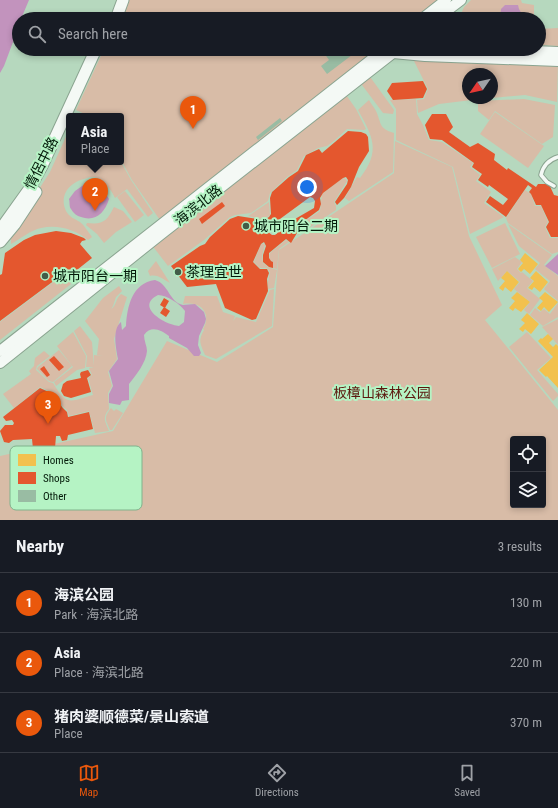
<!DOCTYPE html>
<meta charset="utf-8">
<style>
:root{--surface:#171b24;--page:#20242c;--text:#f1f3f6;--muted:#9ea1a6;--line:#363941;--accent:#ea580c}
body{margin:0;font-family:"Roboto Condensed","Noto Sans SC",sans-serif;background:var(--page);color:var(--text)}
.controls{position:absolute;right:12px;bottom:12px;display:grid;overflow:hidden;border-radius:4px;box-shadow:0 2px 6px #0003}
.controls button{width:36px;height:36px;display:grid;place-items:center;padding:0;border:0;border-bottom:1px solid var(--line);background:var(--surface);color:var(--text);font:20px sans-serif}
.compass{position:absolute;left:462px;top:68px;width:36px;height:36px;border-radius:50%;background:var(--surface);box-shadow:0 2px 6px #0003;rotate:236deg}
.you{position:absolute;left:307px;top:187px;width:14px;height:14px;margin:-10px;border:3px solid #fff;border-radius:50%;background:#1a73e8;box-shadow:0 0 0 6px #1a73e833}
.badge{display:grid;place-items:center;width:26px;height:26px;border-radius:50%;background:var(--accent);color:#fff;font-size:13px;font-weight:700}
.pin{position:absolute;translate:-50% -33px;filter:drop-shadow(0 1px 2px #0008)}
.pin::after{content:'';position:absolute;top:21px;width:14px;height:12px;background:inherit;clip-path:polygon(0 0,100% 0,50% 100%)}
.popup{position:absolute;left:66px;top:113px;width:58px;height:52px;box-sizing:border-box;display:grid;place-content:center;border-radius:4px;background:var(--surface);filter:drop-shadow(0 1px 3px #0005);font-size:13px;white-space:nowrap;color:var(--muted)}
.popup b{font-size:15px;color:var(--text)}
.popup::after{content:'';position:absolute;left:50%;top:100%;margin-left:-8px;border:8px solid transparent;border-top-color:var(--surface)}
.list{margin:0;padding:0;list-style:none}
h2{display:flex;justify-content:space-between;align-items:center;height:52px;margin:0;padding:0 16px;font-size:17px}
h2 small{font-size:13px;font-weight:400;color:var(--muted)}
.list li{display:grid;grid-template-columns:26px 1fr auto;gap:12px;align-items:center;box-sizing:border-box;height:60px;padding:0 16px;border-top:1px solid var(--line)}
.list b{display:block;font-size:15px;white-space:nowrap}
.list p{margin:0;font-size:13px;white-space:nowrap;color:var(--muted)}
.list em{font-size:13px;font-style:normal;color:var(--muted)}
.icon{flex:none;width:22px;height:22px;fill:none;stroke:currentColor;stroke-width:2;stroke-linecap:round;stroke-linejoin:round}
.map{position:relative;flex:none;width:558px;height:520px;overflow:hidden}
.search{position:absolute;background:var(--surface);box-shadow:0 2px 6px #0003;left:12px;right:12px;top:12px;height:44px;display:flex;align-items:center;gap:10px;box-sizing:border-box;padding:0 14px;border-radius:22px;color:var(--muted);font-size:15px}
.sheet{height:232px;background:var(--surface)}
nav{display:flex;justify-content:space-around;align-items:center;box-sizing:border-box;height:56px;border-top:1px solid var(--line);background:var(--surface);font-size:11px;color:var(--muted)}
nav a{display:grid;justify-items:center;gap:2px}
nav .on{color:var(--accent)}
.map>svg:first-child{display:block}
.green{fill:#d8bca7;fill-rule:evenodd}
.water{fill:#c293bd;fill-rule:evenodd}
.homes{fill:#f2c14e}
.shops{fill:#e4572e;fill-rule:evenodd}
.building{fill:#99bca3}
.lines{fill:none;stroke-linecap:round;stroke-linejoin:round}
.service-casing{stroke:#8aa490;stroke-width:5.5}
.primary-casing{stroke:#8aa490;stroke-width:12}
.trunk-casing{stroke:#8aa490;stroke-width:13}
.service{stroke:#f4f9f5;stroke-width:3.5}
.primary{stroke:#f4f9f5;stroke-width:10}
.trunk{stroke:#f4f9f5;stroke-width:11}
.poi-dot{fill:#425c48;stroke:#b5f3c4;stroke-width:1.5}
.labels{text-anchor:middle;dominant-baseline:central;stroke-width:4;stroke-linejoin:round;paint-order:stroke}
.street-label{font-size:14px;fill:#031a09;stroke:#b5f3c4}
.poi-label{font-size:14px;fill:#031a09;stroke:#b5f3c4;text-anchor:start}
.park-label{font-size:14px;fill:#5c180e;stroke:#b5f3c4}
.key{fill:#b5f3c4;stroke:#80b28c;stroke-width:1}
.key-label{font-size:11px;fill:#031a09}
</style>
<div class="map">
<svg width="558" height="520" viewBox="0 0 558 520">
<rect width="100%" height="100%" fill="#b6d8be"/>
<g class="green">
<path d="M123,0H445L422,19H116Z"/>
<path d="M471,0H521L522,3L534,5V19H459L464,7Z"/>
<path d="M558,28V46L539,45V29Z"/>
<path d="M104,49H385L162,223L132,180L121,160V116H89L76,110Z"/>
<path d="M412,57L558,63L557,102L525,95L492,98V74H468V98H488L439,104L418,113L417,100L424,99L428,89Z"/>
<path d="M368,74L394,110L393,114L383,113L359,81Z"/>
<path d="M344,92L356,109L366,129L364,130L347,129L334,141L327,146L318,148L304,156L297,170L287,177L270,193L268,201L251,213L235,215L230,217L204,240L168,266L151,244Z"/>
<path d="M416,99L417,114L423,125L429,140L442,142L473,163L470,167L480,175L476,181L491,192L484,203L504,217L470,234L453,167L396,140V109L390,100Z"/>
<path d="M524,99L555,105L553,137L542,144L495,111L489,120L478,111V101Z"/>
<path d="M369,100C371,104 374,107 376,111C382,124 378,128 394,133L393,172L349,201L345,198L357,177L360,178C381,151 373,137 358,110Z"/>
<path d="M495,112L544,146L528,168L480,134Z"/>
<path d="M69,130V162H121L131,180L153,213L148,217L127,189L115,198C111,190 107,184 99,179C94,176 89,177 84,179C69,183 59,195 66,211C69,217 75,219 80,222C85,226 88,232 92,237L88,240C76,230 58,224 41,228C31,230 20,239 11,244V233L50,172Z"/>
<path d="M395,141L452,167L469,236L502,305L485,320L558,410V520H0V456L113,431L167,341L217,362L273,327L279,250L394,173ZM513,439H543V505H513Z"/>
<path d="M343,178L346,179L347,181L334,202L336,206V210L297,236L300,229L306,224L305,221L320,211L322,194Z"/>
<path d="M525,190L531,194L535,206H541L548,222L545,227L550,238H558V252L552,254L508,223L506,218Z"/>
<path d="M125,191L144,215L135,222L117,197Z"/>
<path d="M269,202L270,215C262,221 257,218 248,216Z"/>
<path d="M114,207L123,211L132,222L116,232L104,243L97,234L86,225L87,223C103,225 107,221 114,207Z"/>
<path d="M505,223L520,254L492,268L476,237Z"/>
<path d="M508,224L552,255L544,265L558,276V301L544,289L550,281L535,269L540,263L519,246Z"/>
<path d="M286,240L289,242L279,249L277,269L273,268V262L269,259L270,253Z"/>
<path d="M261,244H264L265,245L262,255L263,263L268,267L277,270L274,288L268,289V282L270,272L267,268H260L254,262Z"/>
<path d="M515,257L522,262L517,269L521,273L522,272L533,281L527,288L540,299L529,314L524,310L530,302L514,289L520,282L507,271L498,281L492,269Z"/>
<path d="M156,261L170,283C164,280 158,274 150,276L148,271Z"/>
<path d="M63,275L71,284L0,340V322Z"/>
<path d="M119,286L122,291L116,297L113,306L111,309L105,337L111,309C117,305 115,299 121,294L127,297L114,339L117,359L108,372L112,386L108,393L109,409C102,418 105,421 109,431L95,433L89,411L69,416L67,410L62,406L55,394L40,387L14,408L3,394L31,374L29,371L34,366L35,358L44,351L50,356L37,366L36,370L49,382L53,383C67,406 69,402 93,395L88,378L92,375L89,368L94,367H86L87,356L74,331L80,326L92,342L94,366V355L103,356L97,355L99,339L85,321L103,298Z"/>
<path d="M274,289L272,326L216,359L205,355C200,343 198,341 204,330L203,329C212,313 201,301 183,304L185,296H217L223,312L235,316L233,321L234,327L233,321L236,317L256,322L270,290Z"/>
<path d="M558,303V317L543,326L530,315L535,308L540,312L544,309L550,314Z"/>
<path d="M558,319V345L542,327Z"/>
<path d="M73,332L86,356L85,368L77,370L56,386L54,382L73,367L57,346Z"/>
<path d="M527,332L551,358L537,370L558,394V396L553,401L509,347Z"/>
<path d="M59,350L72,366L53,382L49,381L37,369L38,367Z"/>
<path d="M111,408L114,411L116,409L123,413L112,430H110C106,420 103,418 111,408Z"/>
</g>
<g class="water">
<path d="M0,0H29L21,19H19V26L4,66L0,73Z"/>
<path d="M505,5H518L519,9L522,14H528V19H500L501,9Z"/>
<path d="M85,184C97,184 103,188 109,199C105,213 95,222 81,217C77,216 73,213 71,209C69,207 70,202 69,199L75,191Z"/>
<path d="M558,254V275L545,266Z"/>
<path d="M155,280C169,284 169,302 183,305C186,305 191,304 195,304L204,312L206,319L205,323L199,336L198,345L201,353L199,356H194L187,348L169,338V336C161,330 151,325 144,335C144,341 147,346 147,351C146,363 136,375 129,384V400L122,401L120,405L109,403V394L113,386L109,371L118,359C116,348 112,329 121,322L122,330L126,326C127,307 132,283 155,280ZM158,295C167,295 180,304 185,311L184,322L179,326C166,325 134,307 158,295Z"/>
</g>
<g class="homes">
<path d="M525,253L538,264L530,274L524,269L521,272L518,269L523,263L520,260Z"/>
<path d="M507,271L519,282L511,292L505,287L503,291L499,288L505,281L501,278Z"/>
<path d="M536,271L548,282L540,292L534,287L532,290L528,288L534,281L530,278Z"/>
<path d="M517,292L530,302L521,312L515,308L513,311L509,308L515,301L511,298Z"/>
<path d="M545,292L558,302L549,312L544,307L541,311L537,308L543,301L539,298Z"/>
<path d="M527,313L539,324L531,334L525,329L523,332L519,329L525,323L521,320Z"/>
<path d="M548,334L553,339L549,343L553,347L556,344L558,346V388L547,376L546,377L539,370L553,357L538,341L541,338L542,339Z"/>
</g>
<g class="shops">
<path d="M423,81L427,89L423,98L393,100L387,91L392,83Z"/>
<path d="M432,114H446L453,127L449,132L470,147L478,143L495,154L494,160L507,170L508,168L536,187L538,184H549L554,195L558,196V237H551L546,227L549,222L541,205H536L531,194L529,192L532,188L528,185L506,217L486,202L490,196L503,205L508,199L489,185L488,187L478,180L482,174L472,167L474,163L442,140L430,139L425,125Z"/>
<path d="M348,131L361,132L366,134L368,137L369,151L359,167L351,187L344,198L337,205L335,202L347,184L348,180L346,177L343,178L323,193L320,198L321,204L319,210L304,221L305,223L300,228L291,243L286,239L269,253V258L271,261L273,262V268L269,267L263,262V255L266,246L264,242L261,244L253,262L260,269H267L269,273L267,279L268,291L256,319L252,320L225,308L216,284L187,287L171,266L200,246L205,244L210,237L230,219L238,216L264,220L269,217L271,214L270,198L272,192L289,177L298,171L306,155L319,149L322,153ZM310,197L313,198L315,201L314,208L295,219L275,235H272L268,232L269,227Z"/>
<path d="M222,202L225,206L202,224L199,219Z"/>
<path d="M56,231L71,233L84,238L86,240L82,241L80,244L92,258L68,277L63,274L0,321V275L2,274L5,253L24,240L35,235Z"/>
<path d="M164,298L169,301L165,308L160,305Z"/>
<path d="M164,307L170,311L166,317L160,313Z"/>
<path d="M54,356L64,367L59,371L49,360Z"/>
<path d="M44,366L50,375L47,377L40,369Z"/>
<path d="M88,370L91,375L87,378L91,392L71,398L64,396L61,391L63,384L67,381L81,378L80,374L81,372Z"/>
<path d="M40,388L55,395L62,407L67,412L68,417L89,412L93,429L68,435L67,440L62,441L60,436H56L55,448L33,449L32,439L13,440L9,443L4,442L0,431L5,425H13L14,423L12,420L6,421L3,417Z"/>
</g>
<g class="building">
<path d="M329,49L335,56L345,49H348L352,55L327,74L321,66L329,60L324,53Z"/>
<path d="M280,118L282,121L258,140L256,137Z"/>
</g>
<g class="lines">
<defs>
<path id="service" d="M554,186L547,182L541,175C543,166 548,160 558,157"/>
<g id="primary">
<path d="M422,19L446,0"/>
<path d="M436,19L461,0"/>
<path d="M485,49L558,52"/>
<path d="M393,53L425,56L558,61"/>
<path d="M0,351L385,49"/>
<path d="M0,363L160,235L398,49"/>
</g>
<g id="trunk">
<path d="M116,19L123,0"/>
<path d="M0,230L30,188L42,166L96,49"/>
<path d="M0,242L15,224L36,192"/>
</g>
</defs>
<use href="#service" class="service-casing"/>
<use href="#primary" class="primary-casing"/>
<use href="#trunk" class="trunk-casing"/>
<use href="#service" class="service"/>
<use href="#primary" class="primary"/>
<use href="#trunk" class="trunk"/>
</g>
<g class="poi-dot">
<circle cx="246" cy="226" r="4"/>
<circle cx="178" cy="272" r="4"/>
<circle cx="45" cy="276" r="4"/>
</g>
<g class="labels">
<g class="street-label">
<text transform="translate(41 163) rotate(-63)">情侶中路</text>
<text transform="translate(198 205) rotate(-38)">海滨北路</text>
</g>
<g class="poi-label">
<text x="254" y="226">城市阳台二期</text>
<text x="186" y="272">茶理宜世</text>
<text x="53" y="276">城市阳台一期</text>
</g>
<g class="park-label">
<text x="382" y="393">板樟山森林公园</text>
</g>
</g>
<rect x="10" y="446" width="132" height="64" rx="6" class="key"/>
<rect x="18" y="454" width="18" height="12" fill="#f2c14e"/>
<rect x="18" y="472" width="18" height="12" fill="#e4572e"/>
<rect x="18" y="490" width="18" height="12" fill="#99bca3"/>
<g class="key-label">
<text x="43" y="464">Homes</text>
<text x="43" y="482">Shops</text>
<text x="43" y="500">Other</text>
</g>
</svg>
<div class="controls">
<button><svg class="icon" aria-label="locate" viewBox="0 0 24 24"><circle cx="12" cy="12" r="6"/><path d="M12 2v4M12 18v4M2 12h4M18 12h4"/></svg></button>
<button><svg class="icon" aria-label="layers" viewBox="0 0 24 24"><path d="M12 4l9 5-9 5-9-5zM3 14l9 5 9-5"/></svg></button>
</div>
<svg class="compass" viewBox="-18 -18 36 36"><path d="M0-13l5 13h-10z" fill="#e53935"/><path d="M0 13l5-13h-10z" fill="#9ea1a6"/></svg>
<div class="you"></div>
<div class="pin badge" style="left:193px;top:129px">1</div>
<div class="pin badge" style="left:95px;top:211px">2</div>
<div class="popup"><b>Asia</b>Place</div>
<div class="pin badge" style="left:48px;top:424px">3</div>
<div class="search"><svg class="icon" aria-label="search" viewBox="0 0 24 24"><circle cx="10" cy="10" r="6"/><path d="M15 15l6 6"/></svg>Search here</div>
</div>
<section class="sheet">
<h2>Nearby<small>3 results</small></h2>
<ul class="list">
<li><span class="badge">1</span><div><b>海滨公园</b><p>Park · 海滨北路</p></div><em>130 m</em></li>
<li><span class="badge">2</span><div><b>Asia</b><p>Place · 海滨北路</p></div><em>220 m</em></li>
<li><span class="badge">3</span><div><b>猪肉婆顺德菜/景山索道</b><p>Place</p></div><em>370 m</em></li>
</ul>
</section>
<nav>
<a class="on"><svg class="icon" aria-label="map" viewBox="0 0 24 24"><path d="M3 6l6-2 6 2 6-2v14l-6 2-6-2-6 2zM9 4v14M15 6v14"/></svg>Map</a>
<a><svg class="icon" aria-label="directions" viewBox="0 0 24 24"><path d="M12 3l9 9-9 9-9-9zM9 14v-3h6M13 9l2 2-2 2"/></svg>Directions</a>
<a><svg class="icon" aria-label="saved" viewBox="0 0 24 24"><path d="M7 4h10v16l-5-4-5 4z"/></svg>Saved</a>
</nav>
